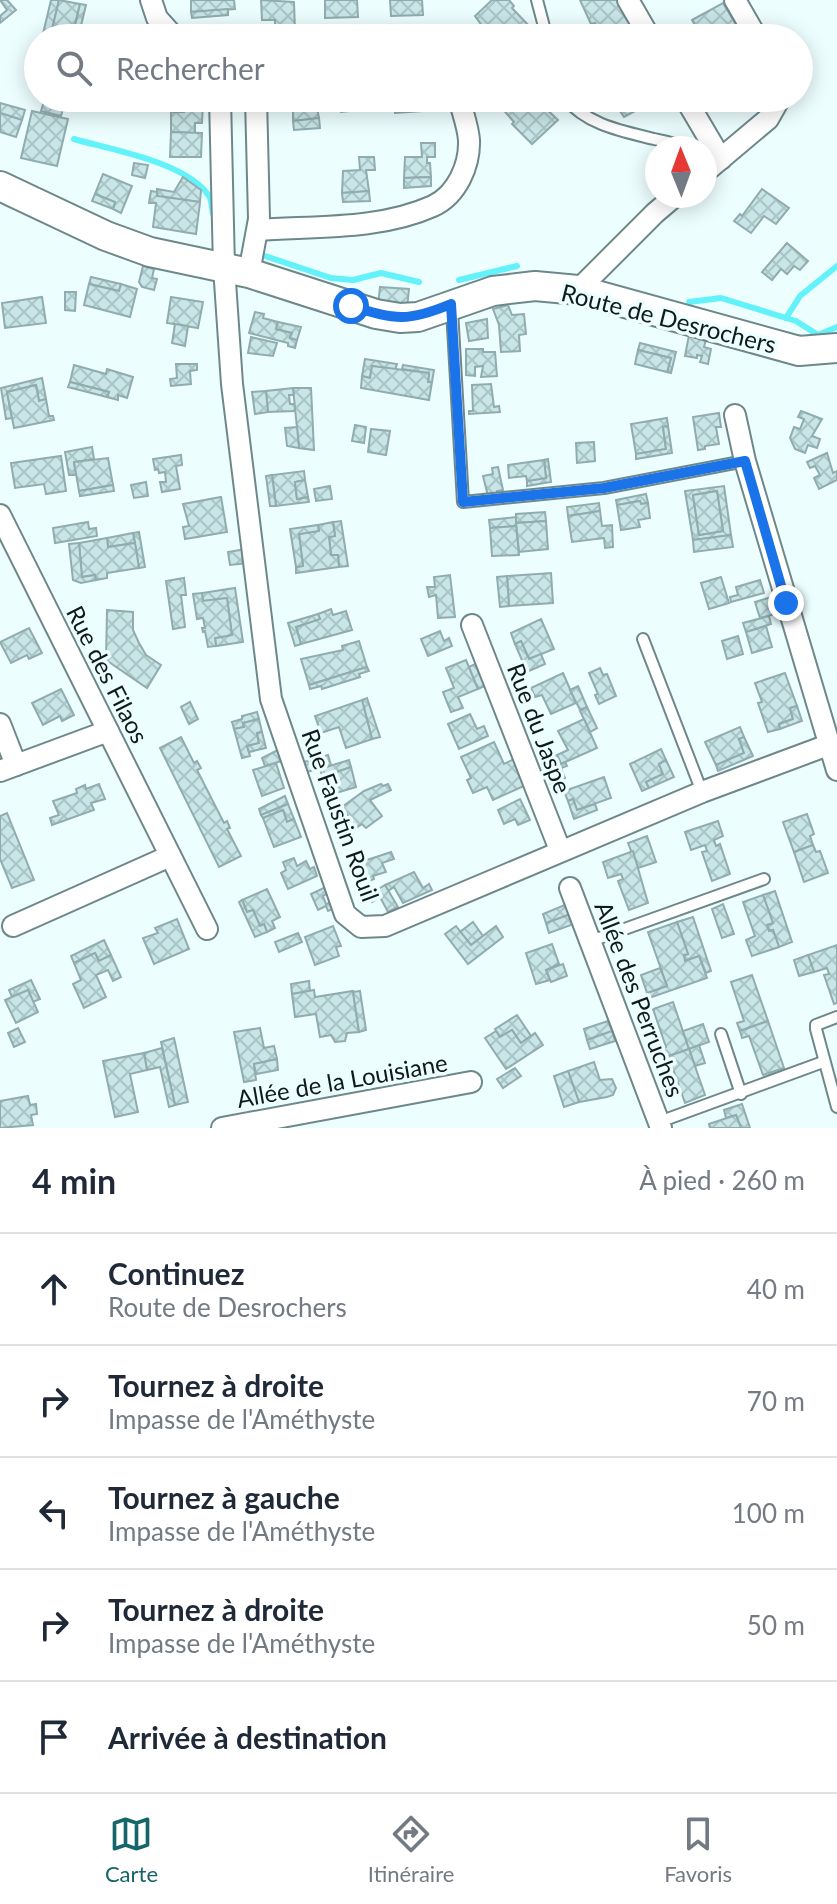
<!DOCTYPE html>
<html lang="fr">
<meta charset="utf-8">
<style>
:root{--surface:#fff;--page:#f2f2f3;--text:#1f2937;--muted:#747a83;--line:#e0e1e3;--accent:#16656a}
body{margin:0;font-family:Lato,sans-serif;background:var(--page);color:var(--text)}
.compass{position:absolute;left:645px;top:136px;width:72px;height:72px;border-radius:50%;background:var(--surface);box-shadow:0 4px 20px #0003;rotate:359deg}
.stop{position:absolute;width:24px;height:24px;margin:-18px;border:6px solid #1a73e8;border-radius:50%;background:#fff}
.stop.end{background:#1a73e8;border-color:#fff;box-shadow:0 2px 8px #0008}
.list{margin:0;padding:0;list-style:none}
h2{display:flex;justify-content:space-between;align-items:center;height:104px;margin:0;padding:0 32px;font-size:34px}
h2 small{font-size:26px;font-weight:400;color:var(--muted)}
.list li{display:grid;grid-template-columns:52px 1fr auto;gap:24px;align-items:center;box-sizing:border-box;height:112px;padding:0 32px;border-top:2px solid var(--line)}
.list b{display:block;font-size:30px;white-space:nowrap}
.list p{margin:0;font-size:26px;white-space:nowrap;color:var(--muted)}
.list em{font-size:26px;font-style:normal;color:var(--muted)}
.icon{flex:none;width:44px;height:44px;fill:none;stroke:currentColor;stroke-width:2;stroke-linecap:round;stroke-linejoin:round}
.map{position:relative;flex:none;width:837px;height:1128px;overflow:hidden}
.search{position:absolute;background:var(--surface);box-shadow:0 4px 20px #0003;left:24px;right:24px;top:24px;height:88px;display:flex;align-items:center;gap:20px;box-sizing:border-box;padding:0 28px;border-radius:44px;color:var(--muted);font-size:30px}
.sheet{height:664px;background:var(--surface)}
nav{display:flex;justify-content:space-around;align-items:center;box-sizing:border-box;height:112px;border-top:2px solid var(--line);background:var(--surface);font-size:22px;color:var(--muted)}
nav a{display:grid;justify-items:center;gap:4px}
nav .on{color:var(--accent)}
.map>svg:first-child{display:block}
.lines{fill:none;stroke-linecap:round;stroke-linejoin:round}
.stream{stroke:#64f2fa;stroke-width:6}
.building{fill:url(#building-cross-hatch);stroke:#90acae;stroke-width:2;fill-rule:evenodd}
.lane-casing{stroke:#6e888a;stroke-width:14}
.street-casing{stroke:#6e888a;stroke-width:24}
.secondary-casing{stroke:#6e888a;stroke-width:32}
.lane{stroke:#fff;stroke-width:10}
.street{stroke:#fff;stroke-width:20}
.secondary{stroke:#fff;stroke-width:28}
.route{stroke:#1a73e8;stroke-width:10}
.labels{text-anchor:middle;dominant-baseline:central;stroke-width:7;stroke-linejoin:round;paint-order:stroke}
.street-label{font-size:24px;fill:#101a1b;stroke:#edfeff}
</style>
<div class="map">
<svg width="837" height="1128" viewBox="0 0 837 1128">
<defs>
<pattern id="building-cross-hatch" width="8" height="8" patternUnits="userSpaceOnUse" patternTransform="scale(2)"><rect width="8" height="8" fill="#c8e5e7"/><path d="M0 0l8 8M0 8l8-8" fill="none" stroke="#abc4c6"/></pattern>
</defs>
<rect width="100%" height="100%" fill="#edfeff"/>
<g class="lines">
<g class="stream">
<path d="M74,139C112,150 186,162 209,196C212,201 212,209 213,214"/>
<path d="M262,255L331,278L353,280L381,273L419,282"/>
<path d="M459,280L517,266"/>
<path d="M689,302L721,298L796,321L818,335L837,327"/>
<path d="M786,318L800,296L837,266"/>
</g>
</g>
<g class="building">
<path d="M0,0H7L16,10L0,23V16L7,10Z"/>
<path d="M51,0H59L50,38H42Z"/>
<path d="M59,0L80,4L72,38H50Z"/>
<path d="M191,0H234L235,9L191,12Z"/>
<path d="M261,0L294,2L295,31L275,32V20H262Z"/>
<path d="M325,0H357L358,17L325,18Z"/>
<path d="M390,0H422L423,15L391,16Z"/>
<path d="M492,0H509L514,6L512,8L531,28L520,38H491L475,16Z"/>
<path d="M580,0H622L640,38H603L595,23L591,24Z"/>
<path d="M723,3L744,38H702L692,20Z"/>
<path d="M80,4L86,5L78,38H72Z"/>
<path d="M228,9V15L192,18L191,12Z"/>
<path d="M45,98H66L61,116L41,111Z"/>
<path d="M285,98H315L319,118L293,121V101H285Z"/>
<path d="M510,98H540L538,101L558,120L532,144L512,124L514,122L500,106Z"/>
<path d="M611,98H652L654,101L624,117Z"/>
<path d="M367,100L368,109L341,112L340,103Z"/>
<path d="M184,101H203L202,123H195V133L171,132V112H184Z"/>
<path d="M421,102L422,111L395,113L394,104Z"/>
<path d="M0,103L25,110L22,120L0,113Z"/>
<path d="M32,111L68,119L57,166L21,158Z"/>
<path d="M0,113L22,120L16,137L0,132Z"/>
<path d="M319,118L320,128L294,130L293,121Z"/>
<path d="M171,132L202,133L201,157H170Z"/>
<path d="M421,143H435V157H427V163H430L431,177L404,178L405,157H422Z"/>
<path d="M359,157H374L375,170H366L369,191L342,193L343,171L360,170Z"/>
<path d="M134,163L148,165L145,178L132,175Z"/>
<path d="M103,174L132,186L121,213L113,209L115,202L95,194Z"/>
<path d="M183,177L201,190L200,202L157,196V189L174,192Z"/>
<path d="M431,177V186L404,188V178Z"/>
<path d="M762,189L789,208L776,224L764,216L751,233L734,221L740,214L742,216Z"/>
<path d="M151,191L157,192V196L200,202L196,234L153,227L156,203H149Z"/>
<path d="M369,191L370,201L343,202L342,193Z"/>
<path d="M95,194L115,202L113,209L92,201Z"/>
<path d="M787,243L808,261L800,270L794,266L787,274L781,269L772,280L762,272Z"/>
<path d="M143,266L154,269L152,278L157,279L154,290L142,287L139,282Z"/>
<path d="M91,277L121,284L119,291L89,284Z"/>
<path d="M89,284L119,291L121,284L137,289L130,317L84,305Z"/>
<path d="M380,287L409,289L407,308L378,305Z"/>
<path d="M65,292H76L75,311L65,310Z"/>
<path d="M42,297L46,323L5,328L2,303Z"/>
<path d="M171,297L203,302L198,328L167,323Z"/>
<path d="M508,305L512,315L524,314L526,334L519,335L520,351L501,352L499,325L493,309Z"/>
<path d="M255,312L264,314L263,318L278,322L276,329L292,333L290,338L297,340L295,348L288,346V343L249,333Z"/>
<path d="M487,319L488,338L469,341L466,323Z"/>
<path d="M278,322L301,327L297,340L290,338L292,333L276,329Z"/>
<path d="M175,324L188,326L185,346L172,343Z"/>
<path d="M689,335L706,339L704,347L711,349L708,364L700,362L702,356L697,355V358L685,356Z"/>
<path d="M251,337L277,343L273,356L248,353Z"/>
<path d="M640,343L676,352L671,373L667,372L671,358L638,350Z"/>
<path d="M466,349H483V352H495L497,376L481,377L483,366L475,367V376L466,375Z"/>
<path d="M638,350L671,358L667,372L635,364Z"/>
<path d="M365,359L397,364L395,370L372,366L370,378L362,376Z"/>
<path d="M176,364H197V370L190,371L191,384L171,386L170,379L177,378Z"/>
<path d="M74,365L106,374L107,369L133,377L127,398L118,395V400L107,397L109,392L70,382Z"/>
<path d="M403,365L434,370L432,382H428L429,373L402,369Z"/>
<path d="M372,366L429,373L428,382H432L429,400L361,388L362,376L370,378Z"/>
<path d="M42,378L46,399L39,401L36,385L7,392L12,418L6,419L1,388Z"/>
<path d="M70,382L109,392L107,397L68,387Z"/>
<path d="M491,384L494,407L499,406L500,412L469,414V411H473L472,385Z"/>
<path d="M36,385L39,401L46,399L49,416H53L54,420L14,428L7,392Z"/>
<path d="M293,388L295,395H289L290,404H295V411L268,412L266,391Z"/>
<path d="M293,388H311L314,450L299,448Z"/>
<path d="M266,391L268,412L255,414L252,392Z"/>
<path d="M801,411L822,419L812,436L820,439L817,448L808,445L805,453L795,449L790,438L794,427L800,429L804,419L798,417Z"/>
<path d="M719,413L721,427H716L719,444L705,446V449L698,450L693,417Z"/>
<path d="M667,418L668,426L663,427L666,449L636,454L631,424Z"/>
<path d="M355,425L366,427L364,443L352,441Z"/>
<path d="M668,426L672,453L636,459V454L666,449L663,427Z"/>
<path d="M297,427L299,448L287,446L285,428Z"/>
<path d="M371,429L390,431L386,455L368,452Z"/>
<path d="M594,442L595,461L577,463L576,443Z"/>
<path d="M92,447L94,459L74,462L76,475H69L65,452Z"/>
<path d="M827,453L833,473L837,471V480L819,489L814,478L820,475L815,466L810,468L807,462Z"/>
<path d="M181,455L182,465L176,466L180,489L162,492L160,482H166L165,472L159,473L158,469L155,470L153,459Z"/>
<path d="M61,456L66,491L46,494L44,484L15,488L11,463Z"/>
<path d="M108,458L113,485L79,491L74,462Z"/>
<path d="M548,459L551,482L527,486V481L546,478L544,460Z"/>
<path d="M544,460L546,478L527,481L526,476L509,478L508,465Z"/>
<path d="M498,467L503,490L497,491L498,494L488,496L483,476L493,474L492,468Z"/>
<path d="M304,471L305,480L295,482L297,499L308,497L309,502L276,506L272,475Z"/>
<path d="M272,475L276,506H270L266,476Z"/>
<path d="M305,480L308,497L297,499L295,482Z"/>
<path d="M146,482L148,496L134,498L131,485Z"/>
<path d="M113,485L114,491L80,496L79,491Z"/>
<path d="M330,486L332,499L316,501L314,489Z"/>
<path d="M724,486L731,535L693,540L685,491ZM717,491L723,531L699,535L693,495Z"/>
<path d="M717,491L723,531L699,535L693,495Z"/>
<path d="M646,494L648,503L641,504L640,501L617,505L616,500Z"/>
<path d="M221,497L227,532L185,539L183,527L189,526L183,504Z"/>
<path d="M640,501L641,504L648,503L650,518L638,520L640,527L621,530L617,505Z"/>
<path d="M599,503L600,511L568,516L567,507Z"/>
<path d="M600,511L602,526L612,525L613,547L605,548L604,538L572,542L568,516Z"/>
<path d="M545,512L546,521L516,523V514Z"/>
<path d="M516,517V526L490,528L489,520Z"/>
<path d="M341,521L348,566L339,567L338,555H331L329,537L335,536L333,522Z"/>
<path d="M546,521L548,549L519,552L516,523Z"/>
<path d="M88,522L89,529L96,528L97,536L55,543L53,528Z"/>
<path d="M333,522L335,536L329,537L331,555H338L339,567L296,573V567L303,566L299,534L319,531L318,525Z"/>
<path d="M318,525L319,531L299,534L303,566L296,567L290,529Z"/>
<path d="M516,526L519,555L492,556L490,528Z"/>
<path d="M139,532L145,567L139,568L133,533Z"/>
<path d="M133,533L135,543L108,547L107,538Z"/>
<path d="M731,535L733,547L694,552L693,540Z"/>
<path d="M107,538L108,547L135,543L139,568L107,573V578L96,580L95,575L82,577L79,543Z"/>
<path d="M79,543L82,577L95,575L96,580L81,583L73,580L69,544Z"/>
<path d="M246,549L248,563L230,565L228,552Z"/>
<path d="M551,573L553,603L509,606L507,576Z"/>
<path d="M450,575L455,617L438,618L436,595L429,597L427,587H435L434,577Z"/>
<path d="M507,576L509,606L500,607L497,577Z"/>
<path d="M721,577L729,603L709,609L701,583Z"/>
<path d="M184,578L186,595H181L185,627L173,629L166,581Z"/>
<path d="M760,580L764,593L731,602L730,597L738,595L736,587Z"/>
<path d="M235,588L243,642L216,646L215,638L232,635L227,598L203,601L202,593Z"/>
<path d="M202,593L203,601L227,598L232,635L215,638L216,646L208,647L205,631L203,632L202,628H205L203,618L197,619L193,594Z"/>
<path d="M775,596L779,613L760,618L755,602Z"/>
<path d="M331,609L333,615L346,611L352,630L301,644L296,627L320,619L318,614Z"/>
<path d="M107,610L133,612V630L139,643L146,655L161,665L147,688L106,660Z"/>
<path d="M318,614L320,619L296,627L301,644L295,646L288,623Z"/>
<path d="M769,616L771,624L746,632L743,623Z"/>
<path d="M541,619L554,649L529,659L521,641L515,644L511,633Z"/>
<path d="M766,626L772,647L752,653L746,632Z"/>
<path d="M29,628L42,653L29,659L27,655L11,663L0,642Z"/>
<path d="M440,631L444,641L449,638L452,646L428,656L421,639Z"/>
<path d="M738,636L743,654L727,659L722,641Z"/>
<path d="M359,641L367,667L309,685L301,659L343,650L342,646Z"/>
<path d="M521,641L529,659L541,654L545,664L527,672L515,644Z"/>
<path d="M466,660L478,689L458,697L463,708L451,712L443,692L454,688L446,668Z"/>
<path d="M475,664L485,686L478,689L469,667Z"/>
<path d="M367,667L369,671L359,674L360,677L322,689L321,686L310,689L309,685Z"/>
<path d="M600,668L603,675L607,674L616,696L599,704L595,695L598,694L589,673Z"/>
<path d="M563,673L576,703L551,714L542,695L535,697L531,688Z"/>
<path d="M785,673L797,706L790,708L793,719L779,724L780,729L768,732L758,703L762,702L755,683Z"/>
<path d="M578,686L587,707L580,710L570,690Z"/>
<path d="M61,689L74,715L62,721L60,716L43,725L32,703Z"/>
<path d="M367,698L380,737L372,739L362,700Z"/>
<path d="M362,700L372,739L346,748L339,727L321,733L315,716Z"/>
<path d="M190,702L198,719L189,724L181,707Z"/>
<path d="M797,706L802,721L780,729L779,724L793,719L790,708Z"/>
<path d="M587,707L597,728L590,732L580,711Z"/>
<path d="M257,712L259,719L243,723L244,727L234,729L232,722L242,719V716Z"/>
<path d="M470,714L477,729L484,726L488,736L459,749L448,724Z"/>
<path d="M259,719L262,732L257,733L259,743L247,746L250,756L242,758L234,729L244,727L243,723Z"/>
<path d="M584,719L597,748L561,764L557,755L568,750L558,731Z"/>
<path d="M740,727L744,737L739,739L744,753L716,765L705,742Z"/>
<path d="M262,732L266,748L249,752L247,746L259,743L257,733Z"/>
<path d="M181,737L194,763L197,761L201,768L197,770L224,823L227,821L230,828L227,829L241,856L219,867L160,748Z"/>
<path d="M744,737L753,756L718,771L716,765L744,753L739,739Z"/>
<path d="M494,742L504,764L514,759L526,785L493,800L487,787L473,793L467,780L471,778L461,757Z"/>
<path d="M282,748L285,760L265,766L262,758Z"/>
<path d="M661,749L666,760L659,764L663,774L646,782L649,788L642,791L630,764Z"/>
<path d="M328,755L331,765L307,772L304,762Z"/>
<path d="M557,755L561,764L565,762L567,766L561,768L565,778L551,785L541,762Z"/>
<path d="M349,760L351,767L331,774L336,793L328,796L320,769Z"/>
<path d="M666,760L674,777L649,788L646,782L663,774L659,764Z"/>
<path d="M276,763L284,788L262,796L253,770Z"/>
<path d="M351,767L356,787L336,793L331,774Z"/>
<path d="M604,777L611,798L577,810L573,799L568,801L564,791Z"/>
<path d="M99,784L105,799L91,803L94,810L52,825L50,818L59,815L53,801L77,793L76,789L85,785L86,789Z"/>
<path d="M381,784L383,786L388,784L391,790L370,800L382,816L366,828L362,824L356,828L342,807L364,791Z"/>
<path d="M285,796L288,804L261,815L259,809Z"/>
<path d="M520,799L530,820L518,825L515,819L504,824L498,810Z"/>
<path d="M573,799L577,810L595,804L597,810L574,819L568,801Z"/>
<path d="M288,804L294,819L287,822L283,810L263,818L261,815Z"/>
<path d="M342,807L349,818L339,825L331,815Z"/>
<path d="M283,810L287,822L294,819L301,837L274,847L263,818Z"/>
<path d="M7,813L34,880L12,888L0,859V816Z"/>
<path d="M807,814L814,834L810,836L813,845L794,852L783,822Z"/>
<path d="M718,821L723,836L714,840L716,846L720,844L730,874L712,881L702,852L707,851L705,845L691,850L685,832Z"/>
<path d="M647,836L656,862L638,868L628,843Z"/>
<path d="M813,845L816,852L820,851L828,873L804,882L794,852Z"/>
<path d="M633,851L648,903L629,910L618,881L623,879L621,874L608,878L603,862Z"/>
<path d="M391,852L394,859L382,863L386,872L373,876L374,879L365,883L358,863Z"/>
<path d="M294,858L297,866L306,861L310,869L314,867L317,876L288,889L281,873L286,870L283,862Z"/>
<path d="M414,872L423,888L429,884L432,890L403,903L394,887L388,891L385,885Z"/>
<path d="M385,885L398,907L388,912L380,897L372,902L368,895Z"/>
<path d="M326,887L328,893L323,896L326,904L333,902L335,908L328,911L326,906L318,910L311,894Z"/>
<path d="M267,889L280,917L272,921L275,928L267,932L264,924L260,926L253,910L247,912L242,900Z"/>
<path d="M775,891L792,942L779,947L773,930L769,931L767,925L773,923L763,895Z"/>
<path d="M763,895L773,923L767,925L769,931L773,930L779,947L752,956L746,940L755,936L743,902Z"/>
<path d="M242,900L247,912L253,910L260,926L264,924L267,932L255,937L239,902Z"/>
<path d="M567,904L571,914L546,923L543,914Z"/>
<path d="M723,904L734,934L722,938L712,909Z"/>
<path d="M571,914L574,924L549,933L546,923Z"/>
<path d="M693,917L711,971L706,973L699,956L685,961L684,955L688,954L677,922Z"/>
<path d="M177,919L189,949L154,964L143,938L158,933L155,928Z"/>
<path d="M473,922L483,936L471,945L460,932Z"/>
<path d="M677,922L688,954L684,955L685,961L699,956L707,978L649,998L647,993L667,986L648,932Z"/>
<path d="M333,926L341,946L336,947L339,956L315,965L305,937Z"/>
<path d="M456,926L471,945L496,926L503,937L468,964L445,934Z"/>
<path d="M298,933L302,942L279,952L275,942Z"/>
<path d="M104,940L111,955L99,961L95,953L74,963L71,956Z"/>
<path d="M552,944L559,964L546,970L550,980L536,984L526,953Z"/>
<path d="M837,945V1003L834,1004L824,975L829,974L827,968L814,972L808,955Z"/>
<path d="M95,953L99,961L111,955L121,977L113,981L108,970L96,975L106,997L84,1008L73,984L81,980L74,963Z"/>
<path d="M808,955L814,972L799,976L794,960Z"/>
<path d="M563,964L567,976L551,982L546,970Z"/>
<path d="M660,968L667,986L647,993L641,975Z"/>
<path d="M752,975L768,1021L740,1031L737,1023L744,1021L731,982Z"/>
<path d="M31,980L40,999L33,1002L28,990L12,997L9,990Z"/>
<path d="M309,981L310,991L292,994L291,984Z"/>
<path d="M28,990L38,1012L16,1023L5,1000Z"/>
<path d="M314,990L315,997L353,991L359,1032L347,1033L345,1041L335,1042L331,1035L320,1037L316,1014L295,1017L292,994Z"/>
<path d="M360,991L366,1030L359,1032L353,992Z"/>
<path d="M673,1002L689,1049L663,1058L660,1049L666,1047L653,1009Z"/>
<path d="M517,1015L531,1036L521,1043L512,1030L500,1037L495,1029Z"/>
<path d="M608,1021L612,1031L587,1040L584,1029Z"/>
<path d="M768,1021L784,1068L763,1075L749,1036L742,1038L740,1031Z"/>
<path d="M703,1024L709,1042L689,1049L683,1031Z"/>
<path d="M18,1028L25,1042L14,1047L8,1033Z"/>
<path d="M260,1028L264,1048L274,1046L277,1059L254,1064L256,1080L244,1082L234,1032Z"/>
<path d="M512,1030L521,1043L535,1033L543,1045L506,1069L485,1038L496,1031L500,1037Z"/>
<path d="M612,1031L615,1041L590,1049L587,1040Z"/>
<path d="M174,1038L188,1102L175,1105L161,1042Z"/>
<path d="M699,1045L705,1063L695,1066L689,1049Z"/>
<path d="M162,1048L175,1105L169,1107L160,1067L147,1070L144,1053Z"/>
<path d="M689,1049L705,1095L685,1103L671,1063L665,1065L663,1058Z"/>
<path d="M144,1053L147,1070L130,1074L138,1112L115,1117L103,1061Z"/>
<path d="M277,1059L278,1070L256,1074L254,1064Z"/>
<path d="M594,1062L600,1080L612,1079L616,1088L613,1095L607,1097L579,1102L568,1071Z"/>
<path d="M515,1068L521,1076L503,1088L497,1079Z"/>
<path d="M568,1071L579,1102L564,1107L554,1076Z"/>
<path d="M28,1096L30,1105L36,1104L37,1114L31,1115L33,1125L0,1128V1101Z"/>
<path d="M742,1104L750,1128H741L736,1115L726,1118L724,1110Z"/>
<path d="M736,1115L741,1128H710L709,1124Z"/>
</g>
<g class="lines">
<defs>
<g id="lane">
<path d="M537,0L547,38"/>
<path d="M565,98C587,125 622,131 654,139C664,141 676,143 684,148"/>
<path d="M452,310L463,502L604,488L745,461"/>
<path d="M643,639L702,792"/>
<path d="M591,941L764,879"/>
<path d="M837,1017L816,1025V1029L837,1107"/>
<path d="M721,1034L741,1094"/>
<path d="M659,1122L823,1062"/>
</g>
<g id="street">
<path d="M151,0L157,18L175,38"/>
<path d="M628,0L650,38"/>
<path d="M735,0L757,38"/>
<path d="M220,98L224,267L232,384L271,699L345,914L361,927L385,926L702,792L828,745L837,747"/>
<path d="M685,98L721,159"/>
<path d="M705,172L768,119L780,98"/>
<path d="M258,230C315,226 380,230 433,206C457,195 470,165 469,140C468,126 462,111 459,98"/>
<path d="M249,273L259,219L256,98"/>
<path d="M578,290L655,213L675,196"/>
<path d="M735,415L745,461L837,770"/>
<path d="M0,515L207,929"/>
<path d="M472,625L560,850"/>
<path d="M0,724L16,765"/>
<path d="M0,771L108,731"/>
<path d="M570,888L661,1128"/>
<path d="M13,926L170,856"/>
<path d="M222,1128L471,1082"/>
</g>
<path id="secondary" d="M0,186L106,236L150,252L249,273L376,314L400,318L418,317L493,291L535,286L578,290L799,351L837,348"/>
</defs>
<use href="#lane" class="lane-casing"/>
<use href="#street" class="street-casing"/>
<use href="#secondary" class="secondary-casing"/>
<use href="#lane" class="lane"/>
<use href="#street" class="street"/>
<use href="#secondary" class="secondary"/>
</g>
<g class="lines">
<path class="route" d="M351,306C396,320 408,322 451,304L463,502L604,488L745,461L786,603"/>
</g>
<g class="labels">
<g class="street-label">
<text transform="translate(669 318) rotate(14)">Route de Desrochers</text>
<text transform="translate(108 674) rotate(63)">Rue des Filaos</text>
<text transform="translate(540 728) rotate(69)">Rue du Jaspe</text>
<text transform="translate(341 815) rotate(70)">Rue Faustin Rouil</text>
<text transform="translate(640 999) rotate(69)">Allée des Perruches</text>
<text transform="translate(342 1080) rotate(-10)">Allée de la Louisiane</text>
</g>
</g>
</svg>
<svg class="compass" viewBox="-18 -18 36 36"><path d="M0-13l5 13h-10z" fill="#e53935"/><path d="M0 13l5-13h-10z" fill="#747a83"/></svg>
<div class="stop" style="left:351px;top:306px"></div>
<div class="stop end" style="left:786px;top:603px"></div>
<div class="search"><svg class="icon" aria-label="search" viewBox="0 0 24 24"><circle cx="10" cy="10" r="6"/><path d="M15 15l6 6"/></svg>Rechercher</div>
</div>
<section class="sheet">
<h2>4 min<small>À pied · 260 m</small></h2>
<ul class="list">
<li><svg class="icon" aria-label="ahead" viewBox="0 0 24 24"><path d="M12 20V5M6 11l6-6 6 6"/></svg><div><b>Continuez</b><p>Route de Desrochers</p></div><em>40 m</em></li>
<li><svg class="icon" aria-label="right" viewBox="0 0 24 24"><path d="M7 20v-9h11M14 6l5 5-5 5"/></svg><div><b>Tournez à droite</b><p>Impasse de l'Améthyste</p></div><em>70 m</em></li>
<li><svg class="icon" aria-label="left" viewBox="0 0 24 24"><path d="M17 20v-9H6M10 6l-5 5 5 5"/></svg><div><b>Tournez à gauche</b><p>Impasse de l'Améthyste</p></div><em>100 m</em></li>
<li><svg class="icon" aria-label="right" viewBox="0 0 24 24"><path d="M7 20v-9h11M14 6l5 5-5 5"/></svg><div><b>Tournez à droite</b><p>Impasse de l'Améthyste</p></div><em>50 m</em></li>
<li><svg class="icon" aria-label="arrive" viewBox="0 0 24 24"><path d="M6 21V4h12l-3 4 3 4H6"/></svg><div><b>Arrivée à destination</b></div></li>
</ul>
</section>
<nav>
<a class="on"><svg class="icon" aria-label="map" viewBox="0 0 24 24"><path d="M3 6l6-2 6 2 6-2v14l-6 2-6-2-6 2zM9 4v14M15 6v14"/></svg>Carte</a>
<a><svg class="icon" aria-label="directions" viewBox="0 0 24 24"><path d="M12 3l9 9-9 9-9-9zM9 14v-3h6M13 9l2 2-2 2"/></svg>Itinéraire</a>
<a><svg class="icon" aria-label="saved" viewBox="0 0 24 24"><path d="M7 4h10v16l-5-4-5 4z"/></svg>Favoris</a>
</nav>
